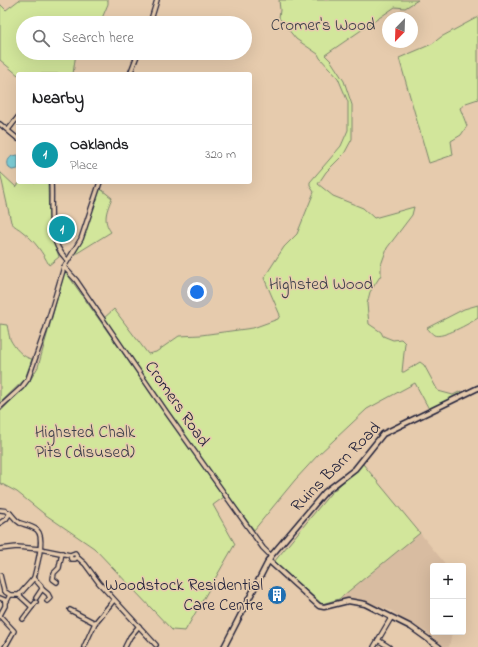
<!DOCTYPE html>
<meta charset="utf-8">
<style>
:root{--surface:#fff;--page:#f6f6f6;--text:#202124;--muted:#757577;--line:#e0e0e0;--accent:#2563eb}
body{margin:0;font-family:"Indie Flower",sans-serif;background:var(--page);color:var(--text)}
.controls{position:absolute;right:12px;bottom:12px;display:grid;overflow:hidden;border-radius:4px;box-shadow:0 4px 16px #0002}
.controls button{width:36px;height:36px;display:grid;place-items:center;padding:0;border:0;border-bottom:1px solid var(--line);background:var(--surface);color:var(--text);font:20px sans-serif}
.compass{position:absolute;left:382px;top:12px;width:36px;height:36px;border-radius:50%;background:var(--surface);box-shadow:0 4px 16px #0002;rotate:203deg}
.you{position:absolute;left:197px;top:292px;width:14px;height:14px;margin:-10px;border:3px solid #fff;border-radius:50%;background:#1a73e8;box-shadow:0 0 0 6px #1a73e833}
.badge{display:grid;place-items:center;width:26px;height:26px;border-radius:50%;background:var(--accent);color:#fff;font-size:13px;font-weight:700}
.pin{position:absolute;translate:-50% -50%;border:2px solid #fff;box-shadow:0 1px 4px #0006}
.list{margin:0;padding:0;list-style:none}
h2{display:flex;justify-content:space-between;align-items:center;height:52px;margin:0;padding:0 16px;font-size:17px}
h2 small{font-size:13px;font-weight:400;color:var(--muted)}
.list li{display:grid;grid-template-columns:26px 1fr auto;gap:12px;align-items:center;box-sizing:border-box;height:60px;padding:0 16px;border-top:1px solid var(--line)}
.list b{display:block;font-size:15px;white-space:nowrap}
.list p{margin:0;font-size:13px;white-space:nowrap;color:var(--muted)}
.list em{font-size:13px;font-style:normal;color:var(--muted)}
.icon{flex:none;width:22px;height:22px;fill:none;stroke:currentColor;stroke-width:2;stroke-linecap:round;stroke-linejoin:round}
.map{position:relative;flex:none;width:478px;height:647px;overflow:hidden}
.search{position:absolute;background:var(--surface);box-shadow:0 4px 16px #0002;left:16px;top:16px;width:236px;height:44px;display:flex;align-items:center;gap:10px;box-sizing:border-box;padding:0 14px;border-radius:22px;color:var(--muted);font-size:15px}
.panel{position:absolute;background:var(--surface);box-shadow:0 4px 16px #0002;left:16px;top:72px;width:236px;height:112px;border-radius:4px}
.map>svg:first-child{display:block}
.built{fill:#d8bca1}
.green{fill:#d2e69b;stroke:#7a846b}
.water{fill:#7dced7;stroke:#598999}
.lines{fill:none;stroke-linecap:round;stroke-linejoin:round}
.minor-casing{stroke:#22223b;stroke-width:6}
.tertiary-casing{stroke:#22223b;stroke-width:7}
.minor{stroke:#e6cbad;stroke-width:3.5}
.tertiary{stroke:#e6cbad;stroke-width:4}
.labels{text-anchor:middle;dominant-baseline:central;stroke-width:3;stroke-linejoin:round;paint-order:stroke}
.park-label{font-size:17px;fill:#3c3f49;stroke:#e6cbad}
.street-label{font-size:17px;fill:#22223b;stroke:#e6cbad}
.poi-label{font-size:17px;fill:#22223b;stroke:#e6cbad;text-anchor:end}
</style>
<div class="map">
<svg width="478" height="647" viewBox="0 0 478 647">
<rect width="100%" height="100%" fill="#e6cbad"/>
<filter id="ink" filterUnits="userSpaceOnUse"><feTurbulence type="fractalNoise" baseFrequency=".025" numOctaves="2"/><feDisplacementMap in="SourceGraphic" scale="8" xChannelSelector="R" yChannelSelector="G"/><feConvolveMatrix kernelMatrix="1 2 1 2 8 2 1 2 1" color-interpolation-filters="sRGB"/></filter>
<g filter="url(#ink)">
<path class="built" d="M420,533L447,566H433V632H452L449,647H444L425,631L403,620L392,611L359,599H339Z"/>
<g class="green">
<path d="M19,0H108V4L100,23H23V53H76L73,74H18V75L0,60V4L6,10Z"/>
<path d="M279,0H418L405,8L395,7L325,55L331,61L344,81L352,105V139L344,154L326,172L318,184L333,196L363,208L374,218L414,207L412,215L387,248L381,265V275L370,292L367,304L369,324L381,332L383,336L393,340L401,339L405,343L402,372H404L420,362L424,365L438,391L453,395L461,391L458,396L429,409L415,383L367,409L318,455L295,480L254,530L208,468L114,332L103,319L114,309L148,354L156,352L179,336L201,335L253,328L278,319L280,315L264,278L284,247L297,234L314,192L310,186V182L341,146L348,130V102L338,78L320,58L318,54L296,39L279,18L280,10Z"/>
<path d="M478,17V99L466,103L460,108L467,126L461,135L451,141L453,155L429,163L399,58L432,44L441,37Z"/>
<path d="M0,172L16,187L20,182H48L49,226L59,257L49,265C43,253 34,240 23,232C19,228 14,227 11,222Z"/>
<path d="M100,189L102,190L112,198C107,210 102,220 111,232L74,255L82,240Z"/>
<path d="M65,271L224,497L213,505L235,544L185,631L172,630L94,548L43,513L17,492L0,483V412L29,382L38,367Z"/>
<path d="M478,305V318C470,323 442,339 434,335C432,334 429,330 427,328L464,309Z"/>
<path d="M0,324L7,325C8,330 9,335 10,339C14,347 23,358 32,359L25,379L0,403Z"/>
<path d="M363,464L420,533L339,599L322,604L274,562L330,494Z"/>
</g>
<path class="water" d="M18,155V169L12,170L9,168C7,163 7,160 12,156Z"/>
<g class="lines">
<defs>
<g id="minor">
<path d="M150,23L157,0"/>
<path d="M130,74L138,53"/>
<path d="M0,124L18,139"/>
<path d="M8,130L18,117"/>
<path d="M51,182C53,210 45,237 67,260"/>
<path d="M64,267L76,280L167,413L263,548L271,556"/>
<path d="M0,407L22,387L28,379L45,331L64,267L81,239L100,182"/>
<path d="M0,510C13,510 12,519 20,523C26,525 32,526 37,530C46,538 36,568 34,578"/>
<path d="M0,523L6,519L10,513"/>
<path d="M0,549L17,547L40,549L70,555L75,553L77,556L75,559H71L70,555"/>
<path d="M77,557L85,564L99,583L156,645"/>
<path d="M0,575L4,591"/>
<path d="M34,578L41,586L42,589L36,598"/>
<path d="M57,582L53,579L54,573L59,568L62,553"/>
<path d="M42,589L48,594L50,598L47,601"/>
<path d="M4,591L10,595H19L32,607L23,619"/>
<path d="M19,595L34,578"/>
<path d="M0,598L7,601L10,595"/>
<path d="M32,607L36,602"/>
<path d="M70,610L95,623"/>
<path d="M0,615L5,606V601"/>
<path d="M0,616L14,631L5,647"/>
<path d="M378,640L389,647"/>
<path d="M84,647L95,623L114,600"/>
<path d="M125,647L130,637L139,626"/>
<path d="M374,647L391,618"/>
</g>
<g id="tertiary">
<path d="M268,560L319,606L324,607L348,601L365,604L411,627L439,647"/>
<path d="M224,647L271,556L325,492L355,469L383,434L478,388"/>
</g>
</defs>
<use href="#minor" class="minor-casing"/>
<use href="#tertiary" class="tertiary-casing"/>
<use href="#minor" class="minor"/>
<use href="#tertiary" class="tertiary"/>
</g>
</g>
<defs>
<symbol id="building-disc" viewBox="-11 -11 22 22"><circle r="9.5" fill="#1f6fb2" stroke="#e6cbad"/><path d="M-4-6H4V6H1V3H-1V6H-4ZM-2.5-4.3h1.7v1.8h-1.7ZM.8-4.3h1.7v1.8H.8ZM-2.5-1h1.7V.8h-1.7ZM.8-1h1.7V.8H.8Z" fill="#fff"/></symbol>
</defs>
<g fill-rule="evenodd">
<use href="#building-disc" x="266" y="584" width="22" height="22"/>
</g>
<g class="labels">
<g class="park-label">
<text x="323" y="25">Cromer's Wood</text>
<text x="321" y="284">Highsted Wood</text>
<text x="85" y="432">Highsted Chalk<tspan x="85" dy="20">Pits (disused)</tspan></text>
</g>
<g class="street-label">
<text transform="translate(177 404) rotate(55)">Cromers Road</text>
<text transform="translate(336 467) rotate(-45)">Ruins Barn Road</text>
</g>
<g class="poi-label">
<text x="263" y="585">Woodstock Residential<tspan x="263" dy="20">Care Centre</tspan></text>
</g>
</g>
</svg>
<div class="controls">
<button>+</button>
<button>−</button>
</div>
<svg class="compass" viewBox="-18 -18 36 36"><path d="M0-13l5 13h-10z" fill="#e53935"/><path d="M0 13l5-13h-10z" fill="#757577"/></svg>
<div class="you"></div>
<div class="pin badge" style="left:62px;top:229px;background:#0f9aa8">1</div>
<div class="search"><svg class="icon" aria-label="search" viewBox="0 0 24 24"><circle cx="10" cy="10" r="6"/><path d="M15 15l6 6"/></svg>Search here</div>
<section class="panel">
<h2>Nearby<small></small></h2>
<ul class="list">
<li><span class="badge" style="background:#0f9aa8">1</span><div><b>Oaklands</b><p>Place</p></div><em>320 m</em></li>
</ul>
</section>
</div>
